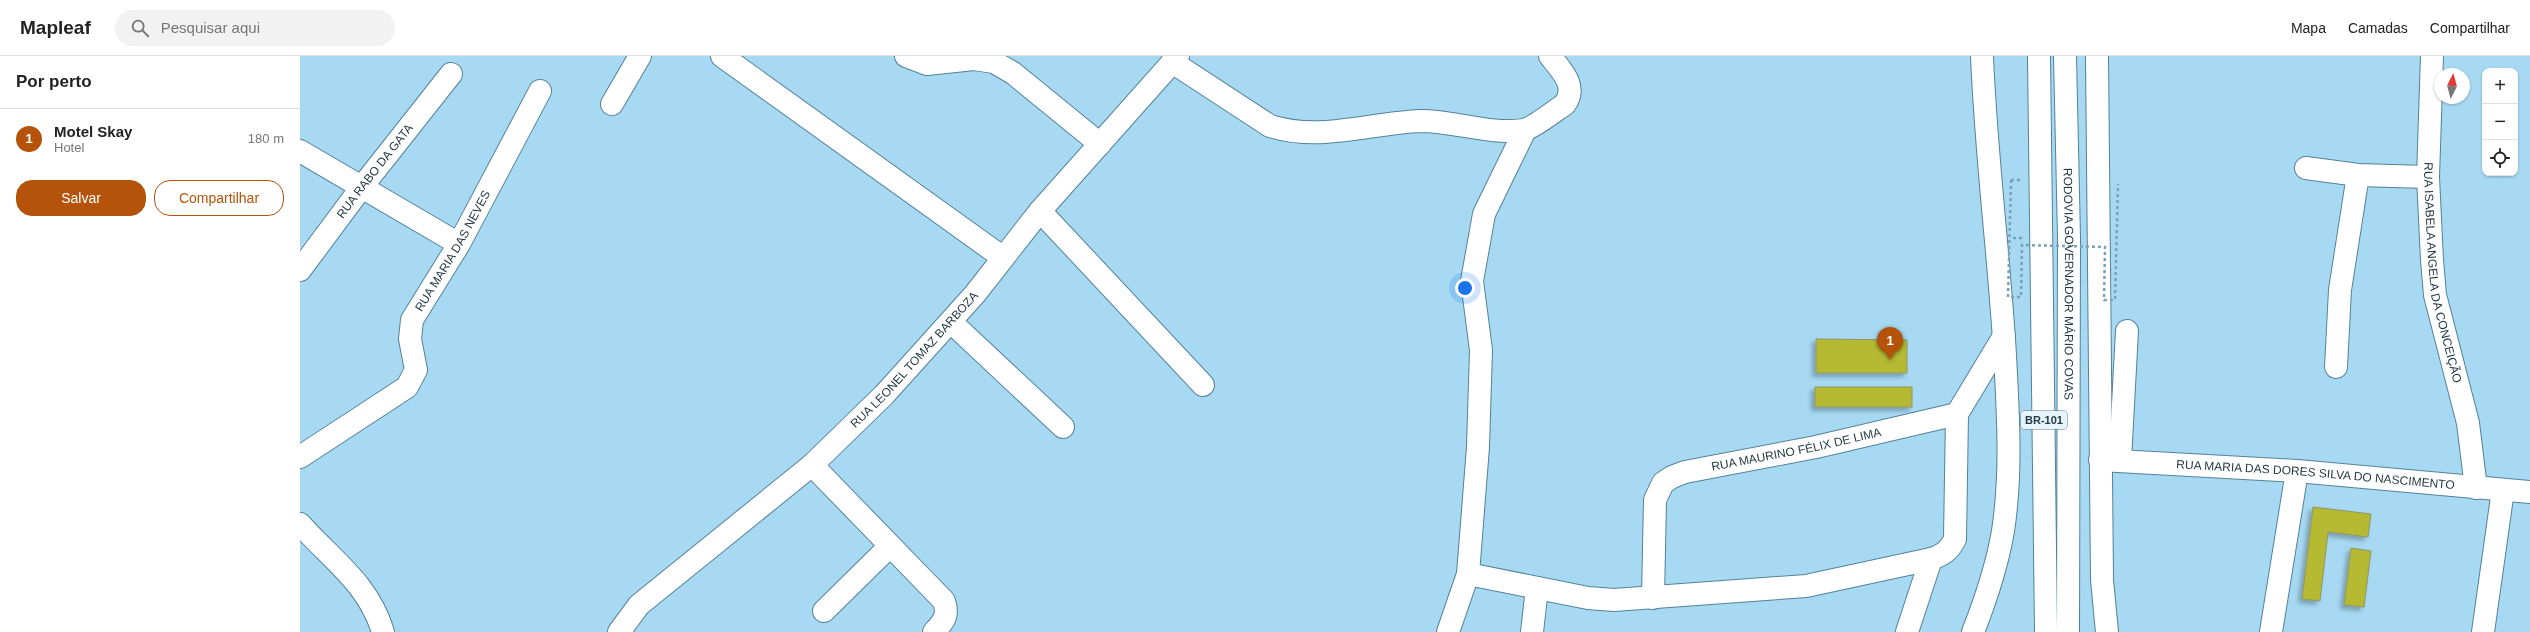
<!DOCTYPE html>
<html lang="pt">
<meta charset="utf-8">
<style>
:root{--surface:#fff;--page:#f2f2f2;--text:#222;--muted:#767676;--line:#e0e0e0;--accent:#b45309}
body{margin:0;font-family:Helvetica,sans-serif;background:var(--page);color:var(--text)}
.controls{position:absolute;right:12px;top:12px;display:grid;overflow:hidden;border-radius:8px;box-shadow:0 1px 3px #0004}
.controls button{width:36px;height:36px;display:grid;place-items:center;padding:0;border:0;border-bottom:1px solid var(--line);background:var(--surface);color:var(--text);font:20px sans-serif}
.compass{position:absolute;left:2134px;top:12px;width:36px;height:36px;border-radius:50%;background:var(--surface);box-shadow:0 1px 3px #0004;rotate:6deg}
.you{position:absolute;left:1165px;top:232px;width:14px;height:14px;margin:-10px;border:3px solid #fff;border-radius:50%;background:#1a73e8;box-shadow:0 0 0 6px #1a73e833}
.badge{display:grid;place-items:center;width:26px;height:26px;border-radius:50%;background:var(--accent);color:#fff;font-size:13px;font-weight:700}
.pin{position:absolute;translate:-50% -33px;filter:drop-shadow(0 1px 2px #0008)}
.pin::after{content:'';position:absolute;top:21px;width:14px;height:12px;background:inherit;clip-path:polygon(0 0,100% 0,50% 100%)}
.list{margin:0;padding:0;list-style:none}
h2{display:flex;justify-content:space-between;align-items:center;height:52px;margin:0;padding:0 16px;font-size:17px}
h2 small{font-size:13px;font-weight:400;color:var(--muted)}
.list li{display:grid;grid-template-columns:26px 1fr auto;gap:12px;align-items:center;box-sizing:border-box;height:60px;padding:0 16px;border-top:1px solid var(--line)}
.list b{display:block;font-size:15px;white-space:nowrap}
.list p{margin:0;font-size:13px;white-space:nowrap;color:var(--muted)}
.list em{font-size:13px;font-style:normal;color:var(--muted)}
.actions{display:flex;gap:8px;padding:12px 16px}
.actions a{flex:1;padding:9px 0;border:1px solid var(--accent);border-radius:16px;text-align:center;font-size:14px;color:var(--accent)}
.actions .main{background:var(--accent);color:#fff}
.icon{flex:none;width:22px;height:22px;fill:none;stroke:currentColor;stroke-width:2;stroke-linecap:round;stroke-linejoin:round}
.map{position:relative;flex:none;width:2230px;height:576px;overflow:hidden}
header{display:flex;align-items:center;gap:24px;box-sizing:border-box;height:56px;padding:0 20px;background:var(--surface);border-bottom:1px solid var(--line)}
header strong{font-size:19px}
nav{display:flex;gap:22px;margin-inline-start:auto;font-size:14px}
.search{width:280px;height:36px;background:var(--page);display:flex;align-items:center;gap:10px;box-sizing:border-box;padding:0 14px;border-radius:22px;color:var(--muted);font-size:15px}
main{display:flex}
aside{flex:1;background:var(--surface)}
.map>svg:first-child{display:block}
.building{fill:#b5ba31;stroke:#909467;filter:url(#shadow)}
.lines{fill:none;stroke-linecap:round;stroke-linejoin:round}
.minor-casing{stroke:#53829a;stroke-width:24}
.major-casing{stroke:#53829a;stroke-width:24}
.highway-casing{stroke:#53829a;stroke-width:24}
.path{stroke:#7aa1b6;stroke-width:2.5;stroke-dasharray:3 3;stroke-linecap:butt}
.minor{stroke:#fff;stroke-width:22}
.major{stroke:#fff;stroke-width:22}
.highway{stroke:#fff;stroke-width:22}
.path-bridge{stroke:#7aa1b6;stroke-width:2.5;stroke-dasharray:3 3;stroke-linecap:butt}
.labels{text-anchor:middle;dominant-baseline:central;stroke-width:3;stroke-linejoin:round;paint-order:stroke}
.shield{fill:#e6f4fc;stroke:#60727b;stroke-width:1}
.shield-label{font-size:11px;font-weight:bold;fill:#263a44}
.street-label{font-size:12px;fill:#263a44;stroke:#e6f4fc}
</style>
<header>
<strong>Mapleaf</strong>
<div class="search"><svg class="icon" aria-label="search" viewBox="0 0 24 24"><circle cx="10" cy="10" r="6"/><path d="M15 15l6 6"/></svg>Pesquisar aqui</div>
<nav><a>Mapa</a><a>Camadas</a><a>Compartilhar</a></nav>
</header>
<main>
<aside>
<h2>Por perto<small></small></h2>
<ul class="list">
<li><span class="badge">1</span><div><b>Motel Skay</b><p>Hotel</p></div><em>180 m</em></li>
</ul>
<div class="actions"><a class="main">Salvar</a><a>Compartilhar</a></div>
</aside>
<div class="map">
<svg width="2230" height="576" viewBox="0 0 2230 576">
<defs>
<filter id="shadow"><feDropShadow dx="-3.5" dy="3.5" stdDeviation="2" flood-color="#0004"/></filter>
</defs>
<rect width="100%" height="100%" fill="#a7d9f3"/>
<g class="building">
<path d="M1516,283L1607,284V317H1516Z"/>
<rect x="1515" y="331" width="97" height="20"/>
<path d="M2013,451L2071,458L2068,481L2028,476L2020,545L2002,543Z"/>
<path d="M2051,492L2071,495L2064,551L2044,549Z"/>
</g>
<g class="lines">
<defs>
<g id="minor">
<path d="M422,0L702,201"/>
<path d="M606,0L627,8L674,3L694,6L713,17L800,88"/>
<path id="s1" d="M2132,0L2128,121L2132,204L2135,239L2168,367L2176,432"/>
<path d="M872,6L970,70C1021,86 1069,67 1121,65C1155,65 1190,79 1224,74C1233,72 1256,54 1265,48C1278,30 1261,14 1250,0"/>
<path d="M312,48L340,0"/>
<path d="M0,95L159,188"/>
<path d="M2006,112L2058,119L2128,121"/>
<path d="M740,155L903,329"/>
<path id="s2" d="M0,214L61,132L151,18"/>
<path d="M651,266L763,371"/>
<path d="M2036,311L2040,234L2058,119"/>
<path id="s3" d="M0,401L107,331L116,314L110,283L112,264L159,188L240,35"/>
<path id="s4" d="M1800,404L1997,415L2230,436"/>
<path d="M1820,404L1827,275"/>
<path d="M512,409L644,545C649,560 644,565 634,576"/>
<path d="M0,468C33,505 68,527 83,576"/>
<path d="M1168,518L1288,542L1314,544L1506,530L1631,503C1643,499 1649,495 1655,483L1657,358"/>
<path id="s5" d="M1353,542L1355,444L1363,427L1372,421L1385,416L1516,391L1657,358L1704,280"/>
<path d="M524,555L590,490"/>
<path id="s6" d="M319,576L339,549L512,409L584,339L675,238L740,155L878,0"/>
<path d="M1148,576L1168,518L1178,391L1181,294L1172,225L1184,158L1225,74"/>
<path d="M1232,576L1237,532"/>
<path d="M1607,576L1631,503"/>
<path d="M1971,576L1997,415"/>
<path d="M2183,576L2203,434"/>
</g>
<g id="major">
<path d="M1797,0L1802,524L1807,576"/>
<path d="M1673,576C1686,543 1697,510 1703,475C1712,416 1708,358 1705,299C1699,199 1686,100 1682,0"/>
</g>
<g id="highway">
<path d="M1739,0L1746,576"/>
<path id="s7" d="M1765,0L1769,182L1768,576"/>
</g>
</defs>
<use href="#minor" class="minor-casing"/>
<use href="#major" class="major-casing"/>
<use href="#highway" class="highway-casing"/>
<g class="path">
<path d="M1711,124H1722"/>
<path d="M1713,182H1721V179"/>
</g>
<use href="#minor" class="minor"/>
<use href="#major" class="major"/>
<use href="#highway" class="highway"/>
<path class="path-bridge" d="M1711,124L1708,241H1721L1722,189L1805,191L1804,244H1815L1818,128"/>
</g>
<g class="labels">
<rect class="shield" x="1721" y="355" width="46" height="18" rx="3"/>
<g class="shield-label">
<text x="1744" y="364">BR-101</text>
</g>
<g class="street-label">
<text stroke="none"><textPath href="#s2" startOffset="124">RUA RABO DA GATA</textPath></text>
<text stroke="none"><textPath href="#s3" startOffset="278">RUA MARIA DAS NEVES</textPath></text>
<text stroke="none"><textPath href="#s1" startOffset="218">RUA ISABELA ANGELA DA CONCEIÇÃO</textPath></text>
<text stroke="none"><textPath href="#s7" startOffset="228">RODOVIA GOVERNADOR MÁRIO COVAS</textPath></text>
<text stroke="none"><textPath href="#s6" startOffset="403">RUA LEONEL TOMAZ BARBOZA</textPath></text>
<text stroke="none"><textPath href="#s5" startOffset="255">RUA MAURINO FÉLIX DE LIMA</textPath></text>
<text stroke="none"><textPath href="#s4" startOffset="216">RUA MARIA DAS DORES SILVA DO NASCIMENTO</textPath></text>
</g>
</g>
</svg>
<div class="controls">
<button>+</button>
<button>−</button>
<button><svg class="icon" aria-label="locate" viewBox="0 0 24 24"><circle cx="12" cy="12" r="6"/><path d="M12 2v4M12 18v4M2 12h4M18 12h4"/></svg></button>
</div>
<svg class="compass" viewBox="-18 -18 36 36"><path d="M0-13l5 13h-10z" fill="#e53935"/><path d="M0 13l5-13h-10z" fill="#767676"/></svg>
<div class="you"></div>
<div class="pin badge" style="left:1590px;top:304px">1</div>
</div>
</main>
